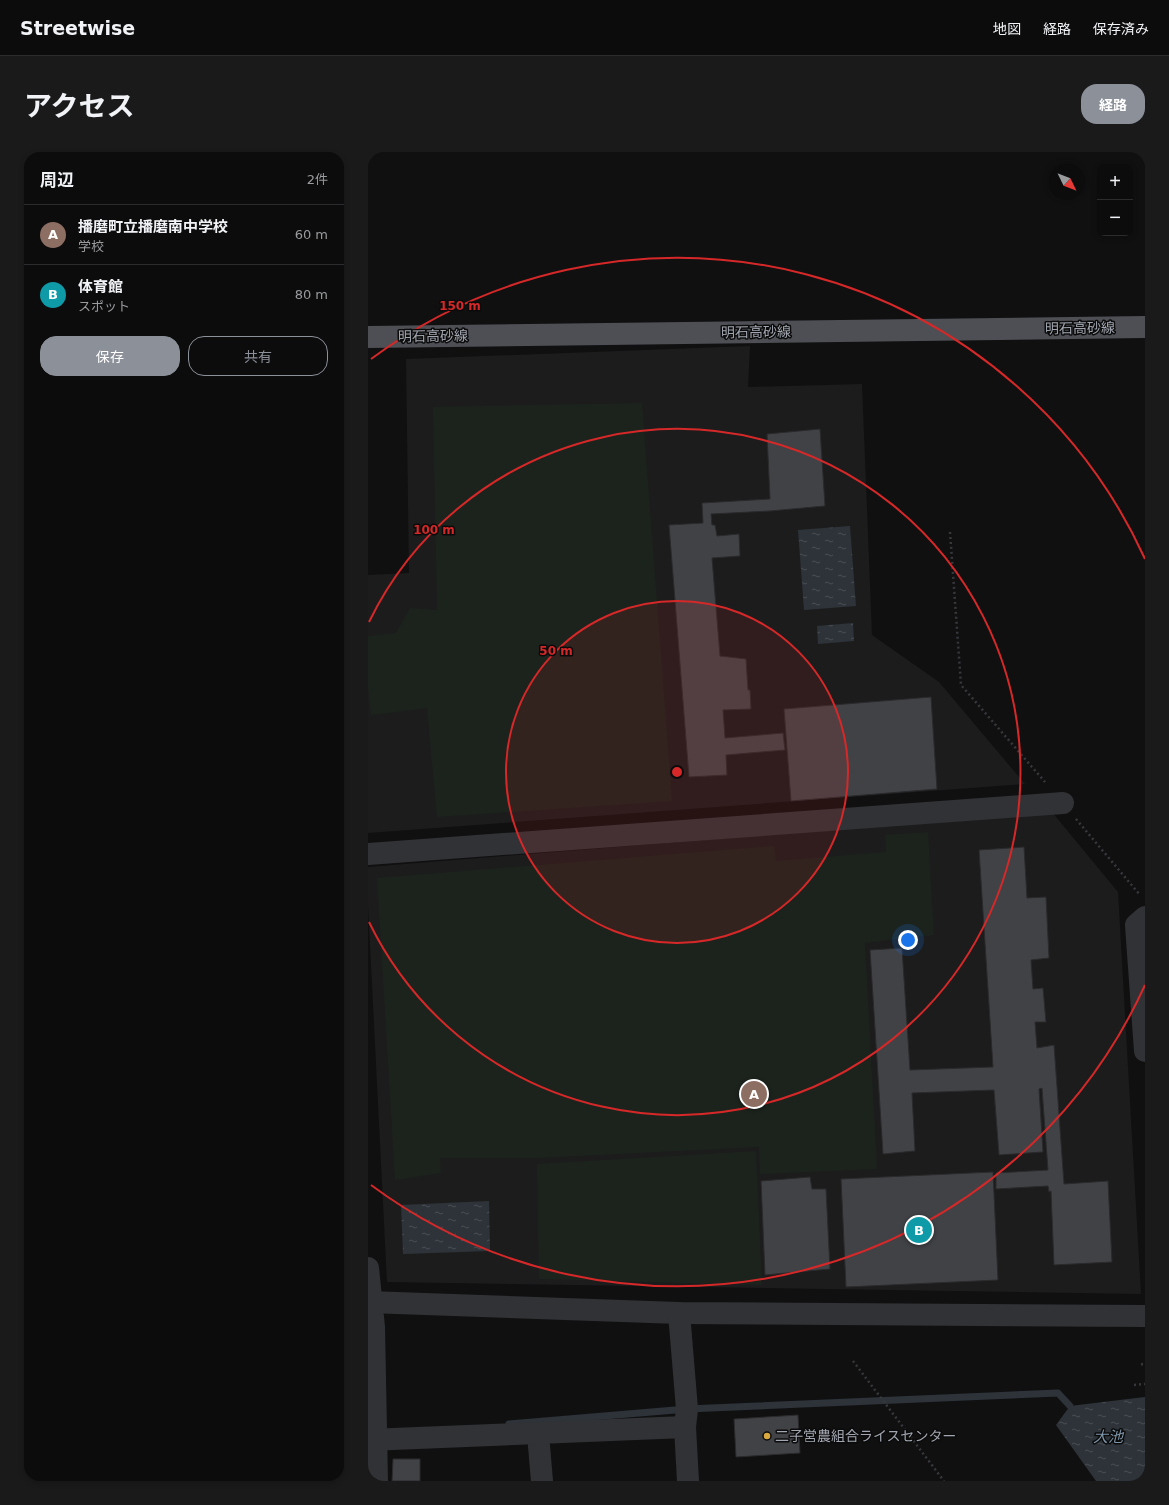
<!DOCTYPE html>
<html lang="ja">
<meta charset="utf-8">
<style>
:root{--surface:#0c0c0d;--page:#1a1a1b;--text:#f1f3f6;--muted:#9a9b9d;--line:#2c2c2e;--accent:#8c9099}
body{margin:0;font-family:"DejaVu Sans","Noto Sans JP",sans-serif;background:var(--page);color:var(--text)}
.controls{position:absolute;right:12px;top:12px;display:grid;overflow:hidden;border-radius:8px;box-shadow:0 2px 6px #0003}
.controls button{width:36px;height:36px;display:grid;place-items:center;padding:0;border:0;border-bottom:1px solid var(--line);background:var(--surface);color:var(--text);font:20px sans-serif}
.compass{position:absolute;left:681px;top:12px;width:36px;height:36px;border-radius:50%;background:var(--surface);box-shadow:0 2px 6px #0003;rotate:133deg}
.you{position:absolute;left:540px;top:788px;width:14px;height:14px;margin:-10px;border:3px solid #fff;border-radius:50%;background:#1a73e8;box-shadow:0 0 0 6px #1a73e833}
.badge{display:grid;place-items:center;width:26px;height:26px;border-radius:50%;background:var(--accent);color:#fff;font-size:13px;font-weight:700}
.pin{position:absolute;translate:-50% -50%;border:2px solid #fff;box-shadow:0 1px 4px #0006}
.list{margin:0;padding:0;list-style:none}
h2{display:flex;justify-content:space-between;align-items:center;height:52px;margin:0;padding:0 16px;font-size:17px}
h2 small{font-size:13px;font-weight:400;color:var(--muted)}
.list li{display:grid;grid-template-columns:26px 1fr auto;gap:12px;align-items:center;box-sizing:border-box;height:60px;padding:0 16px;border-top:1px solid var(--line)}
.list b{display:block;font-size:15px;white-space:nowrap}
.list p{margin:0;font-size:13px;white-space:nowrap;color:var(--muted)}
.list em{font-size:13px;font-style:normal;color:var(--muted)}
.actions{display:flex;gap:8px;padding:12px 16px}
.actions a{flex:1;padding:9px 0;border:1px solid var(--accent);border-radius:16px;text-align:center;font-size:14px;color:var(--accent)}
.actions .main{background:var(--accent);color:#fff}
.map{position:relative;flex:none;width:777px;height:1329px;overflow:hidden;border-radius:16px}
header{display:flex;align-items:center;gap:24px;box-sizing:border-box;height:56px;padding:0 20px;background:var(--surface);border-bottom:1px solid var(--line)}
header strong{font-size:19px}
nav{display:flex;gap:22px;margin-inline-start:auto;font-size:14px}
.intro{display:flex;align-items:center;justify-content:space-between;box-sizing:border-box;height:96px;padding:0 24px}
h1{margin:0;font-size:28px}
.button{padding:10px 18px;border-radius:16px;background:var(--accent);color:#fff;font-size:14px;font-weight:700}
main{display:flex;gap:24px;padding:0 24px}
aside{flex:1;background:var(--surface);border-radius:16px;box-shadow:0 2px 6px #0003}
.map>svg:first-child{display:block}
.built{fill:#1c1c1d}
.pitch{fill:#1c231d}
.water{fill:url(#water-ripples)}
.lines{fill:none;stroke-linecap:round;stroke-linejoin:round}
.stream{stroke:#2d3339;stroke-width:7}
.building{fill:#414246;stroke:#2a2a2c}
.path{stroke:#37383c;stroke-width:2.5;stroke-dasharray:2 3;stroke-linecap:butt}
.minor{stroke:#313235;stroke-width:22}
.major{stroke:#4d4f54;stroke-width:22}
.ring{fill:none;stroke:#d62828;stroke-width:2}
.poi-dot{fill:#d9a83f;stroke:#0b0b0b;stroke-width:1.5}
.labels{text-anchor:middle;dominant-baseline:central;stroke-width:3;stroke-linejoin:round;paint-order:stroke}
.street-label{font-size:14px;fill:#a2a6b0;stroke:#0b0b0b}
.poi-label{font-size:14px;fill:#a2a6b0;stroke:#0b0b0b;text-anchor:start}
.water-label{font-size:15px;font-style:italic;fill:#7d93a7;stroke:#0b0b0b}
.centre{fill:#d62828;stroke:#0b0b0b;stroke-width:2}
.ring-label{font-size:12px;text-anchor:middle;font-weight:bold;fill:#d62828;stroke:#0b0b0b;stroke-width:3;stroke-linejoin:round;paint-order:stroke}
</style>
<header>
<strong>Streetwise</strong>
<nav><a>地図</a><a>経路</a><a>保存済み</a></nav>
</header>
<div class="intro"><h1>アクセス</h1><a class="button">経路</a></div>
<main>
<aside>
<h2>周辺<small>2件</small></h2>
<ul class="list">
<li><span class="badge" style="background:#8d6e63">A</span><div><b>播磨町立播磨南中学校</b><p>学校</p></div><em>60 m</em></li>
<li><span class="badge" style="background:#0f9aa8">B</span><div><b>体育館</b><p>スポット</p></div><em>80 m</em></li>
</ul>
<div class="actions"><a class="main">保存</a><a>共有</a></div>
</aside>
<div class="map">
<svg width="777" height="1329" viewBox="0 0 777 1329">
<defs>
<pattern id="water-ripples" width="26" height="14" patternUnits="userSpaceOnUse"><rect width="26" height="14" fill="#2d3339"/><path d="M2 4q2-2 4 0t4 0M15 11q2-2 4 0t4 0" fill="none" stroke="#484e53"/></pattern>
</defs>
<rect width="100%" height="100%" fill="#101011"/>
<g class="built">
<path d="M382,194L380,235L494,232L504,483L571,530L657,632L0,681V423L41,421L38,207Z"/>
<path d="M684,660L750,740L773,1142L19,1130L0,753V715Z"/>
</g>
<g class="pitch">
<path d="M274,251L304,649L69,665L59,556L3,563L0,536V484L28,481L42,456L69,458L65,255Z"/>
<path d="M560,680L566,783L497,791L509,1017L392,1022L391,995L169,1006H72L73,1021L27,1028L9,726L406,694L408,709L518,700L517,683Z"/>
<path d="M388,999L394,1133L171,1127L169,1012Z"/>
</g>
<g class="water">
<path d="M482,374L488,454L436,458L430,378Z"/>
<path d="M485,471L486,489L450,492L449,474Z"/>
<path d="M121,1049L122,1099L35,1102L33,1053Z"/>
<path d="M777,1245V1329H728L688,1273L702,1254Z"/>
</g>
<g class="lines">
<path class="stream" d="M141,1272L319,1257L690,1241L702,1254"/>
</g>
<g class="building">
<path d="M452,277L457,354L402,359L343,362L344,373H347L349,384L371,382L372,404L344,406L352,504L378,507L380,538H382L383,557L355,558L357,586L415,581L417,598L358,603L359,623L321,625L301,373L335,371L334,351L402,347L399,282Z"/>
<path d="M563,545L569,637L423,649L416,557Z"/>
<path d="M656,695L659,746L678,745L681,806L663,808L665,837L675,836L678,870H667L669,896L686,893L696,1032L740,1029L744,1110L686,1113L683,1039L681,1040L680,1034L628,1037V1021L680,1018L674,936L671,937L675,1000L631,1003L626,938L544,941L547,999L515,1002L502,798L534,796L542,918L625,915L611,698Z"/>
<path d="M625,1020L630,1128L478,1135L473,1027Z"/>
<path d="M442,1025L444,1037H458L462,1117L397,1123L393,1029Z"/>
<path d="M430,1263L432,1301L368,1305L366,1267Z"/>
<path d="M25,1307H52V1329H24Z"/>
</g>
<g class="lines">
<g class="path">
<path d="M582,380L593,533L677,630"/>
<path d="M708,667L772,743"/>
<path d="M485,1209L576,1329"/>
<path d="M773,1212L777,1213"/>
<path d="M766,1233L777,1232"/>
</g>
<g class="minor">
<path d="M0,702L695,651"/>
<path d="M777,765L768,773L777,899"/>
<path d="M0,1116L6,1175L9,1329"/>
<path d="M0,1150L311,1161L777,1164"/>
<path d="M311,1161L319,1257L317,1275L320,1329"/>
<path d="M170,1282L174,1329"/>
<path d="M0,1288L317,1275"/>
</g>
<path class="major" d="M0,185L777,175"/>
</g>
<circle cx="309" cy="620" r="171" fill="#d62828" fill-opacity=".12"/>
<g class="ring">
<circle cx="309" cy="620" r="171"/>
<path d="M1 470A343 343 0 1 1 1 770"/>
<path d="M777 833A514 514 0 0 1 3 1033M3 207A514 514 0 0 1 777 407"/>
</g>
<circle class="poi-dot" cx="399" cy="1284" r="4"/>
<g class="labels">
<g class="street-label">
<text transform="translate(712 176) rotate(-1)">明石高砂線</text>
<text transform="translate(388 180) rotate(-1)">明石高砂線</text>
<text transform="translate(65 184) rotate(-1)">明石高砂線</text>
</g>
<g class="poi-label">
<text x="407" y="1284">二子営農組合ライスセンター</text>
</g>
<g class="water-label">
<text x="740" y="1285">大池</text>
</g>
</g>
<circle cx="309" cy="620" r="6" class="centre"/>
<g class="ring-label">
<text x="92" y="158">150 m</text>
<text x="66" y="382">100 m</text>
<text x="188" y="503">50 m</text>
</g>
</svg>
<div class="controls">
<button>+</button>
<button>−</button>
</div>
<svg class="compass" viewBox="-18 -18 36 36"><path d="M0-13l5 13h-10z" fill="#e53935"/><path d="M0 13l5-13h-10z" fill="#9a9b9d"/></svg>
<div class="you"></div>
<div class="pin badge" style="left:386px;top:942px;background:#8d6e63">A</div>
<div class="pin badge" style="left:551px;top:1078px;background:#0f9aa8">B</div>
</div>
</main>
